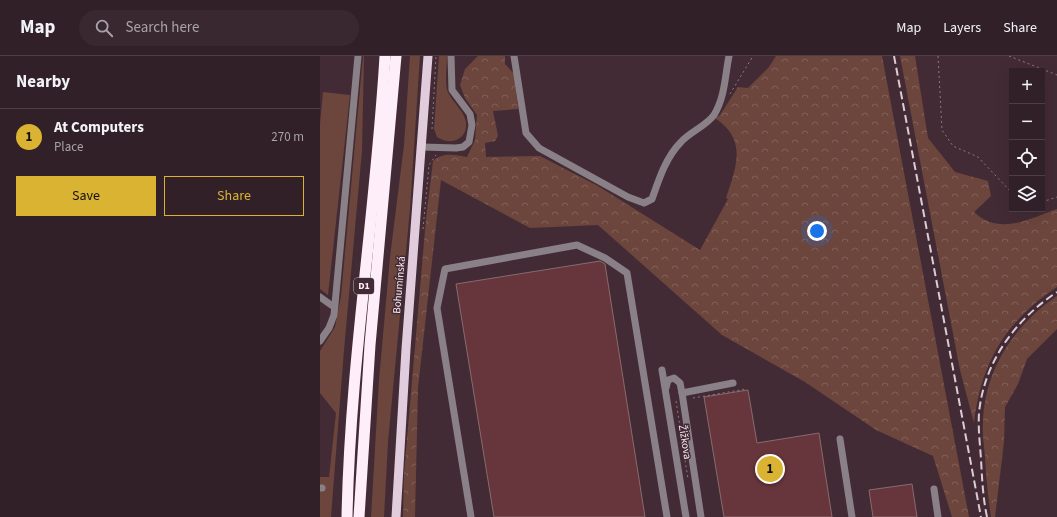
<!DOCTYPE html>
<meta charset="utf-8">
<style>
:root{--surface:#322028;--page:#3a2830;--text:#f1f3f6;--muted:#a8a3a8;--line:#4d3e45;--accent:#dab333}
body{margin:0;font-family:"Source Sans 3",sans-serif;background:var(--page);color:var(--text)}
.controls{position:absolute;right:12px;top:12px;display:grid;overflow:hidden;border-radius:0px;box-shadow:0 4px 16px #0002}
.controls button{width:36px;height:36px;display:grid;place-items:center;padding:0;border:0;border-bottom:1px solid var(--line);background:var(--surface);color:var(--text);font:20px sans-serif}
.you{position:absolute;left:497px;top:175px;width:14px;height:14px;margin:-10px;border:3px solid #fff;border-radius:50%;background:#1a73e8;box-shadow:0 0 0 6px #1a73e833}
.badge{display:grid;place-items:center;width:26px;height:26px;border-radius:50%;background:var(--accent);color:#111;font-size:13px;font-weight:700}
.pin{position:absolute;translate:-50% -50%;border:2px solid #fff;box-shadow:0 1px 4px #0006}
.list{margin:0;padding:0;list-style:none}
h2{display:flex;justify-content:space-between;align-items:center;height:52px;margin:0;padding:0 16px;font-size:17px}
h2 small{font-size:13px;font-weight:400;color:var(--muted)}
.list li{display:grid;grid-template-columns:26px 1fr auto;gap:12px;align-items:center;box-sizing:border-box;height:56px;padding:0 16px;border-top:1px solid var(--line)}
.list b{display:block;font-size:15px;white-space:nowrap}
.list p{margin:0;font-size:13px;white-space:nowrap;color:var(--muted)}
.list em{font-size:13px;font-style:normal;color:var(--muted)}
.actions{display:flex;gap:8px;padding:12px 16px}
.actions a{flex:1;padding:9px 0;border:1px solid var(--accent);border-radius:0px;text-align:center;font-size:14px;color:var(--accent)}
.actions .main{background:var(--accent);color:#111}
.icon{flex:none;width:22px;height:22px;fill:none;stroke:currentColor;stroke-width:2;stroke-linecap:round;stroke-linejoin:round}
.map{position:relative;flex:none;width:737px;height:461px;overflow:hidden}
header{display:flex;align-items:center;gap:24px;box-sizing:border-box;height:56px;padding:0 20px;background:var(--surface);border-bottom:1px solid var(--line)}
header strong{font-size:19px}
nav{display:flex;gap:22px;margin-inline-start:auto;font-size:14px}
.search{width:280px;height:36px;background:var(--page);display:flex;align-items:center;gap:10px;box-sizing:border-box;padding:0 14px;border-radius:22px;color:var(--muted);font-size:15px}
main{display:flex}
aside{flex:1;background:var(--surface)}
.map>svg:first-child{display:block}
.grass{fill:#6c453d}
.forest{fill:url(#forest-crowns)}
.building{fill:#67363c;stroke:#886b6d}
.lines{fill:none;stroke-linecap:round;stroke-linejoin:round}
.path{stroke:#8e7981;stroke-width:1;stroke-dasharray:2 3;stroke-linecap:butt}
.minor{stroke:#8a8088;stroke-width:7}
.major{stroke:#e1ccdd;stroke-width:9}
.highway{stroke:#fdeefa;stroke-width:11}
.rail{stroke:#deccd3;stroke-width:2;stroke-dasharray:8 4;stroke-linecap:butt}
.labels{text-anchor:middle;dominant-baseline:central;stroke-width:3;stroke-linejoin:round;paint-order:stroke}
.shield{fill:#432b35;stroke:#c4b2b9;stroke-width:1}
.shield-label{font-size:10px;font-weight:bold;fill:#fcecf2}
.street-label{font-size:11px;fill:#fcecf2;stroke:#432b35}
</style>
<header>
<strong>Map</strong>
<div class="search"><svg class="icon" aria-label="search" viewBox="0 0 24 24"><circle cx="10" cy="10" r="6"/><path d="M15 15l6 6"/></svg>Search here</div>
<nav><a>Map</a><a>Layers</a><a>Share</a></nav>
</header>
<main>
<aside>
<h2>Nearby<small></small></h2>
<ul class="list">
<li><span class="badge">1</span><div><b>At Computers</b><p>Place</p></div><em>270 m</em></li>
</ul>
<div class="actions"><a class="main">Save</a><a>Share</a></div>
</aside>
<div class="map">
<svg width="737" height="461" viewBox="0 0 737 461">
<defs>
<pattern id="forest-crowns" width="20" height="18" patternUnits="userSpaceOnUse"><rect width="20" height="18" fill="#6c453d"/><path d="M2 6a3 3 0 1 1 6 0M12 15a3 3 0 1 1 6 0" fill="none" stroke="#82605a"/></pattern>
</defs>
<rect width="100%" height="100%" fill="#432b35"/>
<g class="grass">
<path d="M43,0H44L42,95L24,294L11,461H0V421H9L16,357L0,337V295L15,271L21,240Z"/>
<path d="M90,0H100L90,153L68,386L64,461H51L59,324L70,201L84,89Z"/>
<path d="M119,0H127C127,10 125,24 127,34C131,45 144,54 146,66C148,84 130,90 117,81L114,73Z"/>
<path d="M3,36L30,39L8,239L0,233V68Z"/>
</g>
<g class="forest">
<path d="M158,0H185V8L194,18L198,53L173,55L178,80L175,85L165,87L166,101L220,100L278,130L380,194L408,143L406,142C416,111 428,84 395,62L400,59L418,31L428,32L449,11L456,0H562L649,461H632L613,400L556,374L485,326L402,279L278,169L210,172L121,124L98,332L95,461H83L84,418L106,163L113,105C124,96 134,99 147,101L155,84L157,59L145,42L140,29L145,13Z"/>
<path d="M580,0H595L608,82L635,116L668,125L671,140L654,156C679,180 709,163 737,153V231C686,265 661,306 654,367L640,314Z"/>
<path d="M737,240V273L707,303L698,328L685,351L684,386L675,461H671C668,441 666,421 665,400C664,389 662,378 663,367C664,314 694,269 737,240Z"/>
</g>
<g class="building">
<path d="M280,205L285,208L325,461H174L136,228Z"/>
<path d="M428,334L437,387L499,377L512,461H404L384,341Z"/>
<path d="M592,428L597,461H553L549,434Z"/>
</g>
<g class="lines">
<g class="path">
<path d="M618,0L622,74L633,90L658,101L692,137"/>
<path d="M689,0L737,19"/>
<path d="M410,38L433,0"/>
<path d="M112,73L116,0"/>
<path d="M722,146L737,141"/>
<path d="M103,173L109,109L116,99"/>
<path d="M373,342L426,333"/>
<path d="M356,345L368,423"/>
</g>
<g class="minor">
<path d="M194,0L206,77L219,92L308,141L324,147L332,143C339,123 346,101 361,86C370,76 386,70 394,59C405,41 405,20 409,0"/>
<path d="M102,91L136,92L143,91L149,86L152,69L150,58L132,34L131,0"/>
<path d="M0,241L14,251"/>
<path d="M0,285L9,272L14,259L38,0"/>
<path d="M342,314L366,461"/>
<path d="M346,332L348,324L354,322L360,327L362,337"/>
<path d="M520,383L532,461"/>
<path d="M0,432H2"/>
<path d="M614,433L618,461"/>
<path d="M151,461L117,252L125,213L257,189L285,202L307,217L347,461"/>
<path d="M381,461L362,337L413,327"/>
</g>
<path class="major" d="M76,461L86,293L108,0"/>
<g class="highway">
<path d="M27,461C30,307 56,154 65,0"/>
<path d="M39,461L50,289L76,0"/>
</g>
<g class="rail">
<path d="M574,0L661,461"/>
<path d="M667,461C663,442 662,423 661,403C660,388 658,373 659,357C664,306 695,264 737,236"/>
</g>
</g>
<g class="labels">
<rect class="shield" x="34" y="222" width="20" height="16" rx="3"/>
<g class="shield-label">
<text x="44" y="230">D1</text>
</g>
<g class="street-label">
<text transform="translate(79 229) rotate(-85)">Bohumínská</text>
<text transform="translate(365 386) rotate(81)">Žižkova</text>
</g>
</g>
</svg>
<div class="controls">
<button>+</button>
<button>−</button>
<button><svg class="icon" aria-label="locate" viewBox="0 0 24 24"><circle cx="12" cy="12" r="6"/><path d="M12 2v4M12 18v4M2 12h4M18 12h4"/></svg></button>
<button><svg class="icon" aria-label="layers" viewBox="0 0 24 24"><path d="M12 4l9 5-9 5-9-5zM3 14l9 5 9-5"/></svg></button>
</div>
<div class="you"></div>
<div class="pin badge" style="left:450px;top:413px">1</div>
</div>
</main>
